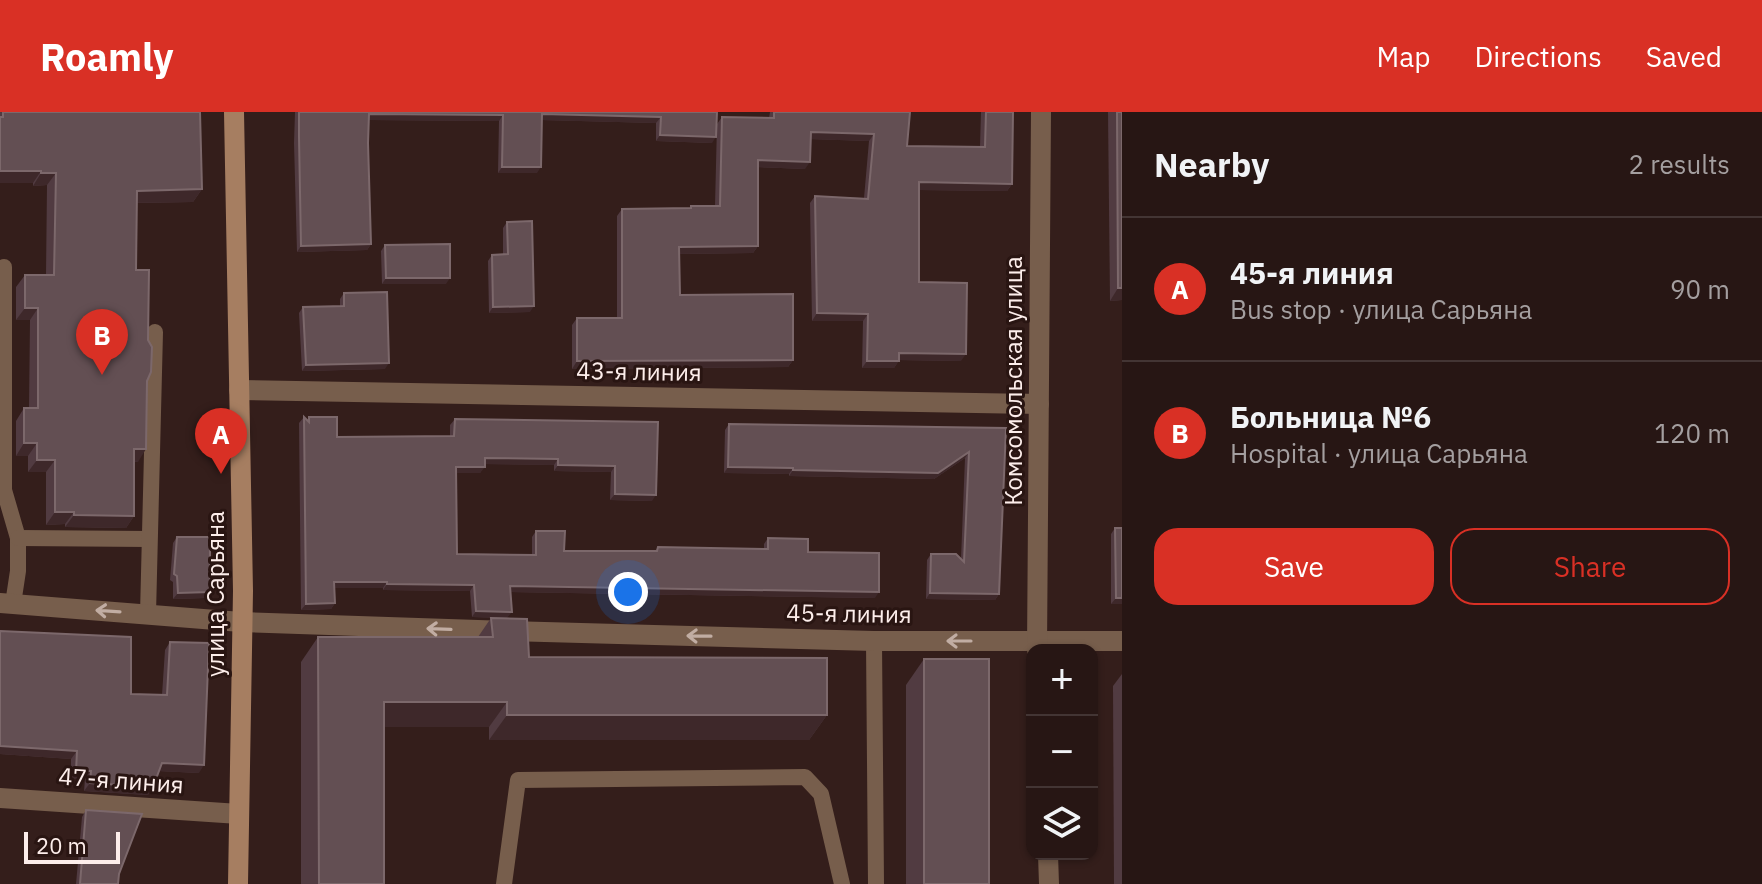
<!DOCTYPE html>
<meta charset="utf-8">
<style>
:root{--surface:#271614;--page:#332322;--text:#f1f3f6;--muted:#a49fa0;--line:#433534;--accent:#d93025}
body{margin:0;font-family:"IBM Plex Sans",sans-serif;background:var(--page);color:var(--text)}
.controls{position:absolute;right:24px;bottom:24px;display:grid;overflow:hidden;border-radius:16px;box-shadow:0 2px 6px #0004}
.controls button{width:72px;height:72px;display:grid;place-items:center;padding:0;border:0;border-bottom:2px solid var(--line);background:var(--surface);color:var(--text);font:40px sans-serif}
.scale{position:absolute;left:24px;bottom:20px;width:96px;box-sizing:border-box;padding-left:8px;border:4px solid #fdeeeb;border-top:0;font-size:22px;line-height:28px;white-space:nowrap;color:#fdeeeb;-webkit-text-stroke:6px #291512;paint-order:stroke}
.you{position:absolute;left:628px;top:480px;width:28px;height:28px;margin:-20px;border:6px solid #fff;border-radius:50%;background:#1a73e8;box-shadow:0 0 0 12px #1a73e833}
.badge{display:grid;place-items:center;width:52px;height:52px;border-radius:50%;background:var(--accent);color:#fff;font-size:26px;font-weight:700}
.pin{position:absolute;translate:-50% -66px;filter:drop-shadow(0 2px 4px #0008)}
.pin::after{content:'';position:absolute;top:42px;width:28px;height:24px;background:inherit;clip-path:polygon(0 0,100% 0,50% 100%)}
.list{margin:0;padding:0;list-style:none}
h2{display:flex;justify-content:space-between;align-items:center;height:104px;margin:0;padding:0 32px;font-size:34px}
h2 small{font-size:26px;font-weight:400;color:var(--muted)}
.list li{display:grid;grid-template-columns:52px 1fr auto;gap:24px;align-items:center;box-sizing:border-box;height:144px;padding:0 32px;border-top:2px solid var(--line)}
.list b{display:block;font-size:30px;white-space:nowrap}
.list p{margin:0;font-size:26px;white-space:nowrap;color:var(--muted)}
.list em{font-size:26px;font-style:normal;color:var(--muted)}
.actions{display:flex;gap:16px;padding:24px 32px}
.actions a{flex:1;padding:18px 0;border:2px solid var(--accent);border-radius:24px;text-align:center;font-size:28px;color:var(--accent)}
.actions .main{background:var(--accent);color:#fff}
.icon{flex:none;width:44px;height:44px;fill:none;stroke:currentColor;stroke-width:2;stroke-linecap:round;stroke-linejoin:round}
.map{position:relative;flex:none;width:1122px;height:772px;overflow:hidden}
header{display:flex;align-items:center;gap:48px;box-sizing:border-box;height:112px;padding:0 40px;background:var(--accent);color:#fff}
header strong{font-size:38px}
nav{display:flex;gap:44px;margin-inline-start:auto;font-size:28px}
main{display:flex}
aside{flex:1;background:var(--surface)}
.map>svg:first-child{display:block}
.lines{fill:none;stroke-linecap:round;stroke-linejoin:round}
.lane{stroke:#775e4c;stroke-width:16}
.street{stroke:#775e4c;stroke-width:20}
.secondary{stroke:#a67e61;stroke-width:20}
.wall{fill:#513b41}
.shaded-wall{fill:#3e282a}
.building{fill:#634f53;stroke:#7c686b;stroke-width:2}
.oneway{stroke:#c1ada3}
.labels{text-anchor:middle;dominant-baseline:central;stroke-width:6;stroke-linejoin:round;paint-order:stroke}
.street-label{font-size:24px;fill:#fdeeeb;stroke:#291512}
</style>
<header>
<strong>Roamly</strong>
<nav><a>Map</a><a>Directions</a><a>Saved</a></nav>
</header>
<main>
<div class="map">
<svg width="1122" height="772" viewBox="0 0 1122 772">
<rect width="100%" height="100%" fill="#341e1b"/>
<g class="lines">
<g class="lane">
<path d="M4,155V378L18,426V459L13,492"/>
<path d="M18,426L149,427"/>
<path d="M148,502L155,220"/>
<path d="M874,529L876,772"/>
<path d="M504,772L518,668L805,665L821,682L842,772"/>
</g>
<g class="street">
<path d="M239,278L1039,292"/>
<path d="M0,491L241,510L508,519L874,529H1122"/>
<path d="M1037,538L1041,0"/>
<path d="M0,686L239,702"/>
<path d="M1048,742L1049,772"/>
</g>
<path class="secondary" d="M234,0L243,479L238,772"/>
</g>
<g class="wall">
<path d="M0,0H200L202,77L193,90L137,91L136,158L147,269L138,350H134V404L126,416L65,415V412L46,413V360H28V344H16V309L24,296H29L30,208H16V175L25,163H46L47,73L33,74V71H0Z"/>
<path d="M295,0H717L712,31L656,29V11L542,8L537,61H498L499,9L369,8L368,31L371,132L367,138L297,140L294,31Z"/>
<path d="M770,0H910L907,34L980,35L981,0H1013L1012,72L1007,79L919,78V170L961,249L899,248L894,256H862L863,209H812L810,91L815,84L864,86L869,29L810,27L805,57L758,55V134L753,141L679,142L680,183L793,248L788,255L572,257V213L577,206H617V104L622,97L690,96L691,94H715L717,12L722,5L769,6Z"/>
<path d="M1108,0H1122V188L1110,189Z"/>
<path d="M507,110L530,200L489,201L488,149L492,143L503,142V116Z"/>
<path d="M385,133L446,172H382L381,139Z"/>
<path d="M344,181L385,257L302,259L299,201L303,195L340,194V187Z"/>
<path d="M304,305L307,308L309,305L337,325L450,324V313L455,307L658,310L652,389L610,388L611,360L554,359V353L485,352L480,361H456L457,442L532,443V425L536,419L564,439H655L658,435L764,437V432L768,426L808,440L875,486L510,480L507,506L472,505L470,479L383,478V476H334L335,491L331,497L301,498L299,311Z"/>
<path d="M729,312L1006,316L999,482L995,488L926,487L927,448L931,442L961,447L965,346L934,367L789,364V362L724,361L725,318Z"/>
<path d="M1115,416H1122V492H1111V422Z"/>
<path d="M177,425L205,486L173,487V470L170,468L173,431Z"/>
<path d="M491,506L529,545L827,603L809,628H489V615H384V772H301V550L318,525H478Z"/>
<path d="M0,519L131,582L162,583L165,538L170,530L199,661L159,659L148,683L84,679L85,667H71V647L0,642Z"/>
<path d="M924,547L989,772H906V573Z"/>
<path d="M1122,562V772H1114L1113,574Z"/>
<path d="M86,698L118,772H76L82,705Z"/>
</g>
<g class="shaded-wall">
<path d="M369,2L503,3L499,9L365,8Z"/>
<path d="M542,2L661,5L656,11L538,8Z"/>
<path d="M811,20L874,22L869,29L806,27Z"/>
<path d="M660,23L716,25L712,31L656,29Z"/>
<path d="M758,48L810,50L805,57L753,55Z"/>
<path d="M502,55H541L537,61H498Z"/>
<path d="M0,59H41L33,71H0Z"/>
<path d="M41,61H56L47,73L33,74Z"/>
<path d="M919,70L1012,72L1007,79L914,78Z"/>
<path d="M202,77L193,90L128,91L137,79Z"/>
<path d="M371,132L367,138L297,140L301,134Z"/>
<path d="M758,134L753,141L674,142L679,135Z"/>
<path d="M386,166H450L446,172H382Z"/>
<path d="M1118,176H1122V188L1110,189Z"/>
<path d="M534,194L530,200L489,201L493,195Z"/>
<path d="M25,196H38L30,208H16Z"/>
<path d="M817,201L868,202L863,209H812Z"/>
<path d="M899,241L966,242L961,249L894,248Z"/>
<path d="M793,248L788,255L572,257L577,249Z"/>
<path d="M867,249H899L894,256H862Z"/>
<path d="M389,251L385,257L302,259L306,253Z"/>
<path d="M24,331H37L28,344H16Z"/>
<path d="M134,337H146L138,350L126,349Z"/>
<path d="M969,340L965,346L934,367L789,364L793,358Z"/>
<path d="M485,346L558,347L554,353L480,352Z"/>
<path d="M37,348H55L46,360H28Z"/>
<path d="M558,353L615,354L611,360L554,359Z"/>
<path d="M456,355H485L480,361H452Z"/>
<path d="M728,355L793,356L789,362L724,361Z"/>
<path d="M615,382L656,383L652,389L610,388Z"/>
<path d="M55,400H74L65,412L46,413Z"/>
<path d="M74,403L134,404L126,416L65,415Z"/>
<path d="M334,470H387L383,476H330Z"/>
<path d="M387,472L474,473L470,479L383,478Z"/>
<path d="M510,474L879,480L875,486L506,480Z"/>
<path d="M210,480L205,486L173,487L178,481Z"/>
<path d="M930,481L999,482L995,488L926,487Z"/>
<path d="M1116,486H1122V492H1111Z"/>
<path d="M335,491L331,497L301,498L306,492Z"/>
<path d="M476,499L512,500L507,506L472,505Z"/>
<path d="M384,590H507L489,615H367Z"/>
<path d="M507,603H827L809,628H489Z"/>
<path d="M0,634L77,639L71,647L0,642Z"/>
<path d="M162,651L204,653L199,661L157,659Z"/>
<path d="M76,659H91L85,667H71Z"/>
<path d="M90,671L153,675L148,683L84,679Z"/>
</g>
<g class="building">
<path d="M3,0H200L202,77L137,79L136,158H149L148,228L152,235L151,260L147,269L146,337H134V404L74,403V400H55V348H37V331H24V296H38V196H25V163H54L56,61H41V59H0V5H3Z"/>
<path d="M299,0H717L716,25L660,23L661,5L542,2L541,55H502L503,3L369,2L368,31L371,132L301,134L299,25Z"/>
<path d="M774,0H910L907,34L985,35L986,0H1013L1012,72L919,70V170L967,171L966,242L899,241V249H867L868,202L817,201L815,84L868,87L874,22L811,20L810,50L758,48V134L679,135L680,183L793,182V248L577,249V206H622V97L691,96V94H720L722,5L774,6Z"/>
<path d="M1117,0H1122V176H1118Z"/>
<path d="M532,109L534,194L493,195L492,143L508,142L507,110Z"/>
<path d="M450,132V166H386L385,133Z"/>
<path d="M387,180L389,251L306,253L303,195L344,194V181Z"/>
<path d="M304,305L309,310V305H337V325L454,324L455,307L658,310L656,383L615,382V354L558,353V347L485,346V355H456L457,442L536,443V419H565L564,439H657L658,435L768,437V426L808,427V440L879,441V480L510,474L512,500L476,499L474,473L387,472V470H334L335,491L306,492Z"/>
<path d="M729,312L1006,316L999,482L930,481L931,442H956L964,450L969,340L938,361L793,358V356L728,355Z"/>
<path d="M1115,416H1122V486H1116Z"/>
<path d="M177,425H210V480L178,481L177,464L174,462Z"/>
<path d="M491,506L527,507L529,545L827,546V603H507V590H384V772H319L318,525H493Z"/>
<path d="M0,519L131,525V582L167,583L170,530L209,531L204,653L162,651L153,675L90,671L91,659H76L77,639L0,634Z"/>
<rect x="924" y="547" width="65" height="225"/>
<path d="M86,698L142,702L119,762L118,772H80Z"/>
</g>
<defs><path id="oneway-shaft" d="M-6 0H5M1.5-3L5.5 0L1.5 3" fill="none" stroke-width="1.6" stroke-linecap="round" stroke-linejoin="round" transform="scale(2)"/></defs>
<g class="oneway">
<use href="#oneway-shaft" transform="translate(108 499) rotate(-176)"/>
<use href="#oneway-shaft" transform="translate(439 517) rotate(-178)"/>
<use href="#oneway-shaft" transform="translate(699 524) rotate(-179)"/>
<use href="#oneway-shaft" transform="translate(959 529) rotate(-180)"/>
</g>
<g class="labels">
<g class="street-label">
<text transform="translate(639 259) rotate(1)">43-я линия</text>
<text transform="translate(1013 269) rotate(-90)">Комсомольская улица</text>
<text transform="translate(215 482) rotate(-90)">улица Сарьяна</text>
<text transform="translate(849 501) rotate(1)">45-я линия</text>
<text transform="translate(121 668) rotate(4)">47-я линия</text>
</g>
</g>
</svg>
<div class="controls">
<button>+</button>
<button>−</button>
<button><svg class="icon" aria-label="layers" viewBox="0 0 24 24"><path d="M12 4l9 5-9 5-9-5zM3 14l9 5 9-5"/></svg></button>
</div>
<div class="scale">20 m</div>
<div class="you"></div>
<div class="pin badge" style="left:221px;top:362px">A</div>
<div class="pin badge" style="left:102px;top:263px">B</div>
</div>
<aside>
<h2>Nearby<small>2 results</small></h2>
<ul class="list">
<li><span class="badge">A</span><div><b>45-я линия</b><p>Bus stop · улица Сарьяна</p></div><em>90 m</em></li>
<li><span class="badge">B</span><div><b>Больница №6</b><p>Hospital · улица Сарьяна</p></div><em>120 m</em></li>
</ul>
<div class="actions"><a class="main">Save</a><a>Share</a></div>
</aside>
</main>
